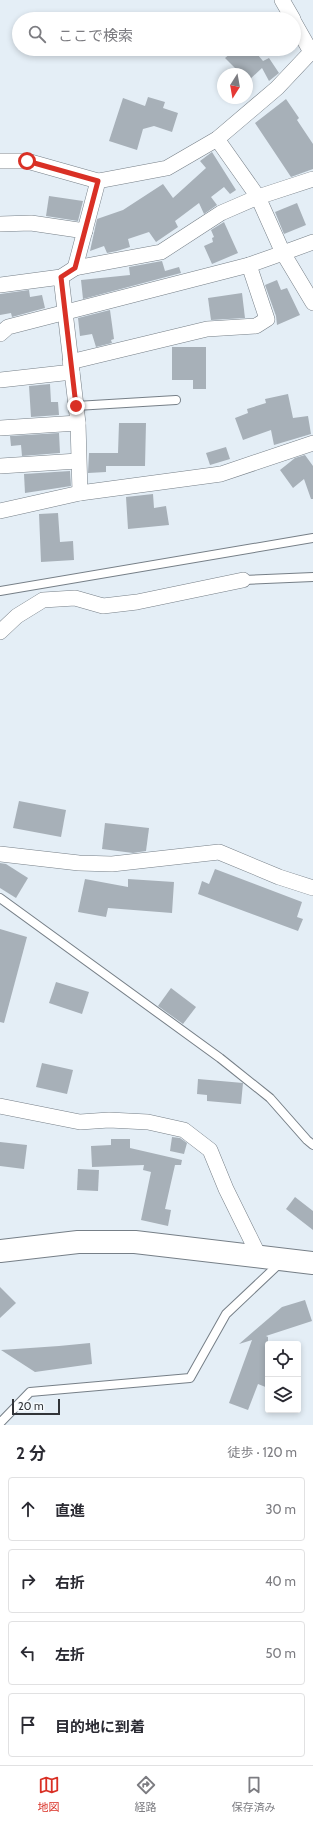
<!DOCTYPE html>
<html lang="ja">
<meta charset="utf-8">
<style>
:root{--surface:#fff;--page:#f7f7f7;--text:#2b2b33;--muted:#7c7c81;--line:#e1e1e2;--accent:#d93025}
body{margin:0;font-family:Cabin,"Noto Sans JP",sans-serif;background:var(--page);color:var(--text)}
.controls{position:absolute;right:12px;bottom:12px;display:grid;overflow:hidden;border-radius:4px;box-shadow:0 2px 6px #0003}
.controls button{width:36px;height:36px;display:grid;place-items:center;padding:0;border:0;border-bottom:1px solid var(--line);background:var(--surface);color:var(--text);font:20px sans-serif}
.compass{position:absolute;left:217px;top:68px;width:36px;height:36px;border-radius:50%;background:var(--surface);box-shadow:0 2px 6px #0003;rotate:191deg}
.scale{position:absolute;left:12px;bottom:10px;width:48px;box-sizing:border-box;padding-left:4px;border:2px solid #313438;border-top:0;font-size:11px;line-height:14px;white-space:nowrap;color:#313438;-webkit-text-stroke:3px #f6fafd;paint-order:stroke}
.stop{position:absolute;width:12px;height:12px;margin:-9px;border:3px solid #d93025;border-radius:50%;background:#fff}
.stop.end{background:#d93025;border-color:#fff;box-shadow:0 1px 4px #0008}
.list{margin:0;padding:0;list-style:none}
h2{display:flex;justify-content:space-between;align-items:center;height:52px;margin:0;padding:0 16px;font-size:17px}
h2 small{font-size:13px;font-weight:400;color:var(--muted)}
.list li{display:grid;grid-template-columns:26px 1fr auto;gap:12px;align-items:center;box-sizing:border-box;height:64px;margin:0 8px 8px;padding:0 8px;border:1px solid var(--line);border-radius:4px}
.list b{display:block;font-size:15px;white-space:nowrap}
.list em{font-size:13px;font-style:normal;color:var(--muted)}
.icon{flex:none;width:22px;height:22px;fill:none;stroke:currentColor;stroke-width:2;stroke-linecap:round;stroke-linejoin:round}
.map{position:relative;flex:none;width:313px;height:1425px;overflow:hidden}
.search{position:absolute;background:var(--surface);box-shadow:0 2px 6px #0003;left:12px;right:12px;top:12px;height:44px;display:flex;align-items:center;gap:10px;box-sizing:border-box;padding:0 14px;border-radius:22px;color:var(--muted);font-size:15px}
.sheet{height:340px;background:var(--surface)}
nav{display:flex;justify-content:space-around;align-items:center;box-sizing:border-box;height:56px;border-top:1px solid var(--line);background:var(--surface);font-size:11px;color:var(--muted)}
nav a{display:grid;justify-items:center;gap:2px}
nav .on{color:var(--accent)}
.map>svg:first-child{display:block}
.building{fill:#a7b0b8}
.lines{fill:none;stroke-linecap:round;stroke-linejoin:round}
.lane-casing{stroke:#767f87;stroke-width:10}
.street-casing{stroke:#767f87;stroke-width:16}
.secondary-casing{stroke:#767f87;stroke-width:24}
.lane{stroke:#fff;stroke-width:8}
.street{stroke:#fff;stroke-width:15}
.secondary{stroke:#fff;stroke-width:22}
.route{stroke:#d93025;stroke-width:5}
</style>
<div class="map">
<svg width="313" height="1425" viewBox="0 0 313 1425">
<rect width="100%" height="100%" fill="#e4eef6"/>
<g class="building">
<path d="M236,49H253L263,61L269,58L279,73L269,81L262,68L248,81L247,74H241L225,58Z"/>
<path d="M148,97L165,102L163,108L178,113L172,132L154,126L143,129L137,150L109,141L123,98L145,106Z"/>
<path d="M286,99L299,118L297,120L313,144V169L291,177L255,123Z"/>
<path d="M212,152L236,190L230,194L224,187L211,197L217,205L204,214L199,203L175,221L178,227L156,242L149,232L128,239L130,247L117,251L107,253L104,246L90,251L97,219L123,210L163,184L173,198L206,168L200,161Z"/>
<path d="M49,196L83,201L78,221L46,216Z"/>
<path d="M297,203L306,225L284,234L275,212Z"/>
<path d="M224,222L238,253L212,264L204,246L213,242L212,238L214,237L211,230Z"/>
<path d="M162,261L165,271L179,267L181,273L83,299L81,280L130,275L129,267Z"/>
<path d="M277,280L281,290L287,288L300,315L277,325L276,316L265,285Z"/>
<path d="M29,290L30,297L42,295L45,308L12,317L11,313L0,315V294Z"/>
<path d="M242,293L245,318L211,320L208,298Z"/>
<path d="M110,310L114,339L111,340L112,343L96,347L92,334L80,336L78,318Z"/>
<path d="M172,347H206V389H193V380H172Z"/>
<path d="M50,384L51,402H58L59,415L31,417L29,386Z"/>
<path d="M288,394L293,418L308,416L311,434L274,445L271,430L243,440L235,418L248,413L247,409L266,403L265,399Z"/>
<path d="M119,423H146L145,466H106V472L88,473L89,453H118Z"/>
<path d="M59,433L60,453L22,456L21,445L11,446L10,436Z"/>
<path d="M226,447L230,459L210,465L206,453Z"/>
<path d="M305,455L313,466V499H311L304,479L293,488L280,470L295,458Z"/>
<path d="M70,471L71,486L25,493L24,474Z"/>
<path d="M153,494L154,508L166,506L169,525L128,529L126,497Z"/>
<path d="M58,513L60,542L73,541L74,560L41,562L39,514Z"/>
<path d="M19,801L66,810L61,837L13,828Z"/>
<path d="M105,823L149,828L146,851L133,853L102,849Z"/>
<path d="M0,863L6,864L28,878L16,898L0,888Z"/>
<path d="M215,869L302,902L297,917L303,919L298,931L198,894L202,881L209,884Z"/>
<path d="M85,879L128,887V879L174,882L172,913L108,908L106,917L78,912Z"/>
<path d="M0,929L27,937L4,1023L0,1022Z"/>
<path d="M56,982L89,992L82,1014L49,1003Z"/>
<path d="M171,988L196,1007L183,1024L158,1006Z"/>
<path d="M42,1063L73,1070L67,1094L36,1087Z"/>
<path d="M198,1079L243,1083L241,1104L207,1101V1095L197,1094Z"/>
<path d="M172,1137L180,1138L187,1143L184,1154L170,1151Z"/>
<path d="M111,1139H130V1148L182,1160L181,1165H175L165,1209L171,1210L168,1226L141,1220L151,1172L143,1170L144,1165L92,1167L91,1146L111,1145Z"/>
<path d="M0,1142L27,1145L24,1169L0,1166Z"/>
<path d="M78,1169L99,1170L98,1191L77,1190Z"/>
<path d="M295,1197L313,1211V1230L286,1209Z"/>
<path d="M0,1287L16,1303L0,1318Z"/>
<path d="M305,1300L312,1321L266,1336L268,1337V1388L258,1384L248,1410L229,1403L252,1340L239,1344L282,1307Z"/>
<path d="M90,1343L92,1364L35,1372L1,1350L59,1346Z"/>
</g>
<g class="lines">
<defs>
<g id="lane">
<path d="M76,406L176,400"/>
<path d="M243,580L313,577"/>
<path d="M0,591L313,538"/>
<path d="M0,898L220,1058L270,1098L307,1140L313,1145"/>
<path d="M0,1423L30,1392L190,1378L226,1314L280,1263"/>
</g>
<g id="street">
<path d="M282,0L293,19"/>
<path d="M217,139L258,197L283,253L313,242"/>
<path d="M0,161H27L98,181"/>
<path d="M0,224L31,223L85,231"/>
<path d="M75,268L98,181L167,168L217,139L277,88L311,52L294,22"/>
<path d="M61,277L78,423L80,493"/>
<path d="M0,285L61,277L75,268L161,252L221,213L258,197L313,179"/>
<path d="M0,334L8,327L249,265"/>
<path d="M70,362L207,329L256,326L267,319L249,265L283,253L313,303"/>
<path d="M0,380L72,372"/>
<path d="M0,428L78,423"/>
<path d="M0,466L78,461"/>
<path d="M0,511L80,493L221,474L313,443"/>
<path d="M0,632L17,616L43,600L75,598L103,606L137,602L243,580"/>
<path d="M0,854L79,863L112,864L219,852L279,877L313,888"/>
<path d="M0,1106L80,1122L109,1120L148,1122L184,1130L210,1150L226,1189L259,1256"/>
</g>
<path id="secondary" d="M0,1251L78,1242H135L313,1263"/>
</defs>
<use href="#lane" class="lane-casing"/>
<use href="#street" class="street-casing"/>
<use href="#secondary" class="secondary-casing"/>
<use href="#lane" class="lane"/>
<use href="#street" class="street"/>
<use href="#secondary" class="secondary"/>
</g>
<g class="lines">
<path class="route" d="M27,161L98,181L75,268L61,277L76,406"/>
</g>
</svg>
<div class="controls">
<button><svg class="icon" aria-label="locate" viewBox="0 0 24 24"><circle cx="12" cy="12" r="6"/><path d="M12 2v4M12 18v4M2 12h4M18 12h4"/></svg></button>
<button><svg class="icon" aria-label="layers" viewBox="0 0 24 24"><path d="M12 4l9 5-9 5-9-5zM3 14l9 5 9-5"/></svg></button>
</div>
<svg class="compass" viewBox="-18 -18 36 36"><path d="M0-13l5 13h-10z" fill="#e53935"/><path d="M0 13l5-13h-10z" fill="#7c7c81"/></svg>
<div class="scale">20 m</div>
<div class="stop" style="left:27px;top:161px"></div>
<div class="stop end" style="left:76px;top:406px"></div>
<div class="search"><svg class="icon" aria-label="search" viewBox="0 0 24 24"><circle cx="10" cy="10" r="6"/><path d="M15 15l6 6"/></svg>ここで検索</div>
</div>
<section class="sheet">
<h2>2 分<small>徒歩 · 120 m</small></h2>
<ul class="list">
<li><svg class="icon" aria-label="ahead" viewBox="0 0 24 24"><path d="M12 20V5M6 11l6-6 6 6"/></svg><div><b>直進</b></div><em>30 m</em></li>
<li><svg class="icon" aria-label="right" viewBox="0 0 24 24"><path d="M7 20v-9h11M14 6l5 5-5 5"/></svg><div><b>右折</b></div><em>40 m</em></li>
<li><svg class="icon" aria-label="left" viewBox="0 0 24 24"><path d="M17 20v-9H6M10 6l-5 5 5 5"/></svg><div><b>左折</b></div><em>50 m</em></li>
<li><svg class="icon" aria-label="arrive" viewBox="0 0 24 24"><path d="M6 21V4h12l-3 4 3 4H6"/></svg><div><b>目的地に到着</b></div></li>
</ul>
</section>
<nav>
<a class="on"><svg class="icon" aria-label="map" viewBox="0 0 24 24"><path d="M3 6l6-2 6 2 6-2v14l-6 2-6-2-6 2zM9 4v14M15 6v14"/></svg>地図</a>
<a><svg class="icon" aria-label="directions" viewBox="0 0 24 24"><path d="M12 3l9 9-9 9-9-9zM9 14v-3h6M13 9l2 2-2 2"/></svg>経路</a>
<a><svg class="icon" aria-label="saved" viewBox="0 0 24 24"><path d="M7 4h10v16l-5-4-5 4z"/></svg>保存済み</a>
</nav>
